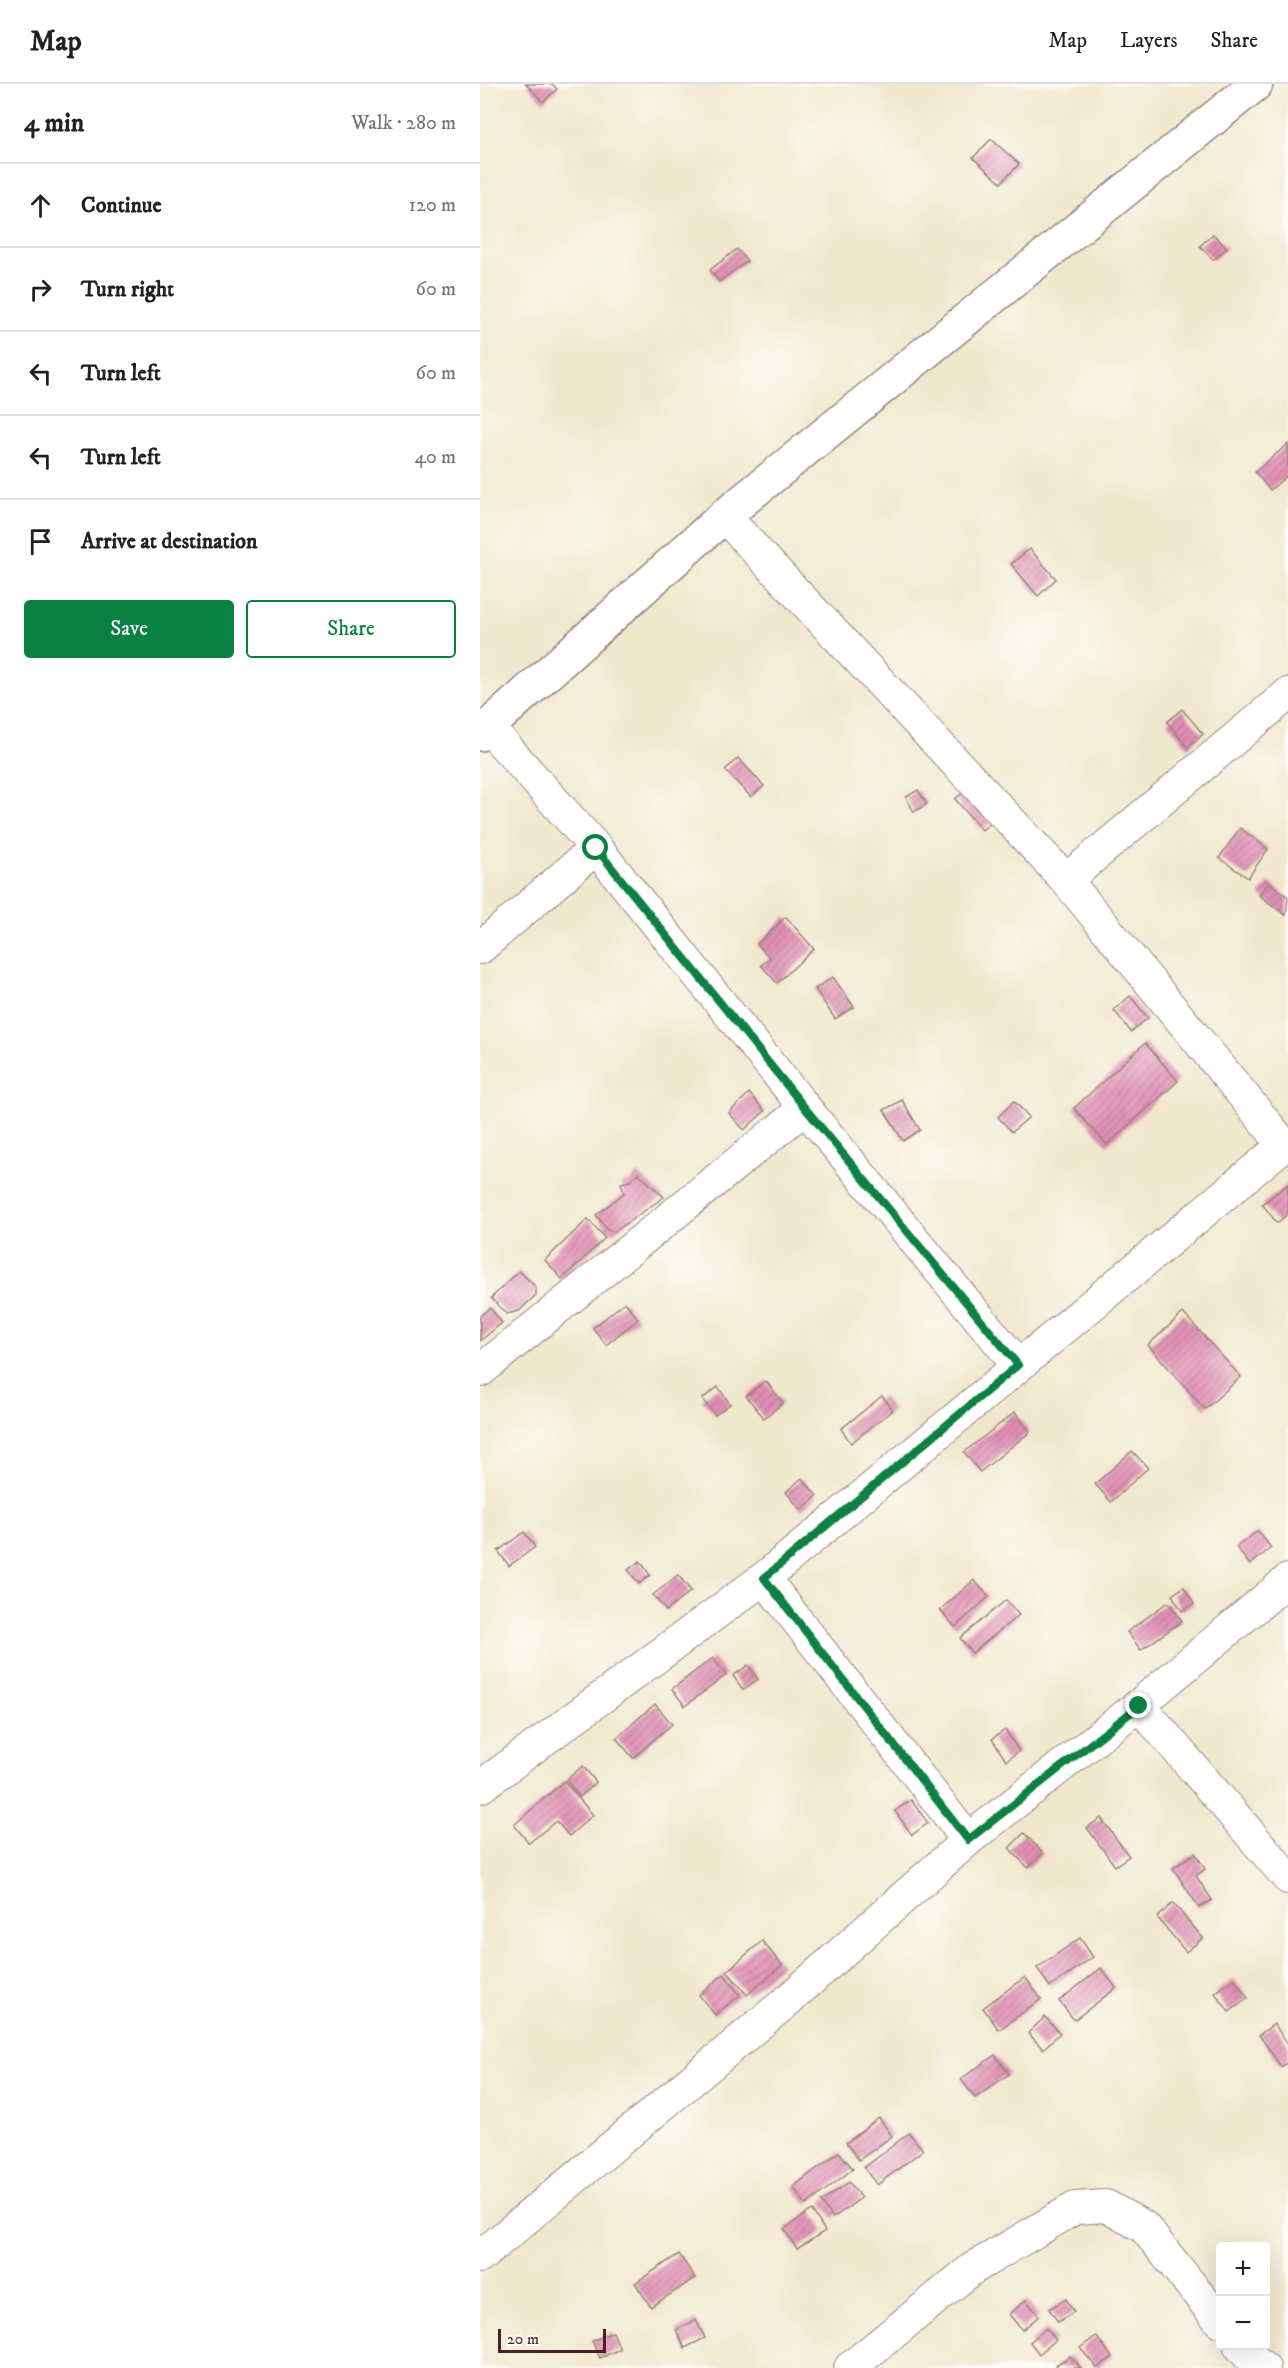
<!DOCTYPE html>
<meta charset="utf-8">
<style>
:root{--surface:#fff;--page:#f6f6f6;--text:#202124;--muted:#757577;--line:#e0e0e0;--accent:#0b8043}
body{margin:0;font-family:"IM FELL DW Pica",serif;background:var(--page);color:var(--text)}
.controls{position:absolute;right:18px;bottom:18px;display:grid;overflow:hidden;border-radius:6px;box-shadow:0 6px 24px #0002}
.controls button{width:54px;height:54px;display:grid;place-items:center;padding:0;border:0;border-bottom:2px solid var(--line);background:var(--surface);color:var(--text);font:30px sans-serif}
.scale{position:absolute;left:18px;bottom:15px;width:108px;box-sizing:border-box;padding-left:6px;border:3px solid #4a1f2b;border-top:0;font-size:16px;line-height:21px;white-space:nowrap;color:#4a1f2b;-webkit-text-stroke:4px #fdfcf7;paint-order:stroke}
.stop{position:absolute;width:18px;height:18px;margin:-14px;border:4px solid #0b8043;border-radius:50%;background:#fff}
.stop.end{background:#0b8043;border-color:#fff;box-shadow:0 2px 6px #0008}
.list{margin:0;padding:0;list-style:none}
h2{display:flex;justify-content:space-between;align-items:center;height:78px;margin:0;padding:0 24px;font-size:26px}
h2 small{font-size:20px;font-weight:400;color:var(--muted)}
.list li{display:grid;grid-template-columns:39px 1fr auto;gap:18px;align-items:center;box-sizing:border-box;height:84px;padding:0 24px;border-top:2px solid var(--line)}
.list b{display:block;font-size:22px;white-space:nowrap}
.list em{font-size:20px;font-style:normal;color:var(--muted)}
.actions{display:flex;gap:12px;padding:18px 24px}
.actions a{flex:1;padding:14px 0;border:2px solid var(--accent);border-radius:6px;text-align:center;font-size:21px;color:var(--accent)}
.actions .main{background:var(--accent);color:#fff}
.icon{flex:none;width:33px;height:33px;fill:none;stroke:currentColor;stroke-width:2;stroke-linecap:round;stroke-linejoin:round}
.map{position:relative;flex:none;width:808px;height:2284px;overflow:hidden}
header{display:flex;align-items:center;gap:36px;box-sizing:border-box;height:84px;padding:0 30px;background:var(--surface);border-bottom:2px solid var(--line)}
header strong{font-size:28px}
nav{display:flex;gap:33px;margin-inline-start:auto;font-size:21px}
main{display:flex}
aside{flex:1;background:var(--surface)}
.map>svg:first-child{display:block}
.building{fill:url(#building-hatch)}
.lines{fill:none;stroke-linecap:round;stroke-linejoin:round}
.street-casing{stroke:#9d847c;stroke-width:34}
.secondary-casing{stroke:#9d847c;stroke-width:36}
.street{stroke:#fff;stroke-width:32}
.secondary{stroke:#fff;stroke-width:33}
.route{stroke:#0b8043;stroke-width:8}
</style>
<header>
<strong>Map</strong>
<nav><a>Map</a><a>Layers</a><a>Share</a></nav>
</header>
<main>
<aside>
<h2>4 min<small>Walk · 280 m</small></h2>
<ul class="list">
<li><svg class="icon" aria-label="ahead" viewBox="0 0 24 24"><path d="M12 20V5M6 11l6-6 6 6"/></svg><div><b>Continue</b></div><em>120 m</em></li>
<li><svg class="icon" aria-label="right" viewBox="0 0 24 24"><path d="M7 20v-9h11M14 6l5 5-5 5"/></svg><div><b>Turn right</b></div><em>60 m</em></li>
<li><svg class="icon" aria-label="left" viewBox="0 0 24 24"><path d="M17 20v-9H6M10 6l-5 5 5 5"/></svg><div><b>Turn left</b></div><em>60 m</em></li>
<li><svg class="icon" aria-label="left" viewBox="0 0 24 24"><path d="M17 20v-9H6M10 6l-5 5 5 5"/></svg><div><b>Turn left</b></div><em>40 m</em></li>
<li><svg class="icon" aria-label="arrive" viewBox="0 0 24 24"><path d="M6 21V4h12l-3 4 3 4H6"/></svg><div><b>Arrive at destination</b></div></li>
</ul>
<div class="actions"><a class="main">Save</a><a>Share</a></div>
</aside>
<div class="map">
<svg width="808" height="2284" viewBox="0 0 808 2284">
<defs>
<pattern id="building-hatch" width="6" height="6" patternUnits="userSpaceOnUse" patternTransform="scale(1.5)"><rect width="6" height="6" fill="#e18fb4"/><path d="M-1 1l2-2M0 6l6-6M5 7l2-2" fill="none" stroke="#b87493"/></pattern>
</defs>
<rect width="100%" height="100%" fill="#fdfcf7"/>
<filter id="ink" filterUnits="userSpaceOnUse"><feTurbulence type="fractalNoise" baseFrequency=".0167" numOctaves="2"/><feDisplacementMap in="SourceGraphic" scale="12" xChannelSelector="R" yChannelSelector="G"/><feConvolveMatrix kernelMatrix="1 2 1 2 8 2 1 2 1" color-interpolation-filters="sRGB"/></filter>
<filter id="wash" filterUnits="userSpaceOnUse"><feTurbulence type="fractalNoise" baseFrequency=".008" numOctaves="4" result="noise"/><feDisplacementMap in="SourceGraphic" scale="24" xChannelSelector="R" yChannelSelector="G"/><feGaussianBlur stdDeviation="1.35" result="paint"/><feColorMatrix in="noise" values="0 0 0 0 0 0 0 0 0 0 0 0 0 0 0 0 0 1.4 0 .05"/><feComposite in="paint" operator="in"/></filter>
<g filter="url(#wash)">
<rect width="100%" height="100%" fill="#f0e8cd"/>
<g id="blocks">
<g class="building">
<path d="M46,0H72L77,5L63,18Z"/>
<path d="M511,55L539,80L521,99L493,74Z"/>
<path d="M733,150L747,164L733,176L720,162Z"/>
<path d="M257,165L267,177L239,198L230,186Z"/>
<path d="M808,360V391L790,406L775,388Z"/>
<path d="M550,465L576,495L558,512L531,480Z"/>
<path d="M702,625L723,650L708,664L687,638Z"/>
<path d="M258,674L284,702L271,713L245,686Z"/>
<path d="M492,701L519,732L502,746L475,715Z"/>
<path d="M438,706L447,720L434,728L426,713Z"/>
<path d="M760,744L788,765L768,794L739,774Z"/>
<path d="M789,798L808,813L806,831L779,811Z"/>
<path d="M306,833L334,865L297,899L281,881L290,874L277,860Z"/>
<path d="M353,893L374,923L355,935L335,905Z"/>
<path d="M650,912L668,934L651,948L634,926Z"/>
<path d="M665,959L698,997L627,1061L594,1024Z"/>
<path d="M269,1009L285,1027L264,1046L249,1029Z"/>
<path d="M422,1016L440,1046L423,1057L404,1026Z"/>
<path d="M534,1017L549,1033L532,1048L518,1033Z"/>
<path d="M158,1089L184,1113L134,1148L128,1146L116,1131L144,1109L141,1099L150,1097Z"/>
<path d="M808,1100V1130L797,1139L782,1120Z"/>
<path d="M108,1135L125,1154L82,1195L65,1176Z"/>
<path d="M39,1187L56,1203V1211L39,1227L27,1230L11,1214Z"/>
<path d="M145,1218L158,1235L126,1261L113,1244Z"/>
<path d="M10,1224L22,1239L0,1257V1232Z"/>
<path d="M703,1229L761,1293L725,1325L668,1261Z"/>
<path d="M286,1297L303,1319L284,1334L266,1312Z"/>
<path d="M238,1303L250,1320L235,1331L222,1315Z"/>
<path d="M402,1312L413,1326L371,1359L361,1345Z"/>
<path d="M535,1328L550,1348L500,1388L484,1368Z"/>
<path d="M652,1367L668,1384L631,1418L615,1400Z"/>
<path d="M322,1394L337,1412L321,1426L306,1408Z"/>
<path d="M778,1447L791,1464L770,1481L756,1463Z"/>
<path d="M44,1448L55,1463L29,1482L18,1467Z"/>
<path d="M160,1477L170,1491L159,1500L148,1486Z"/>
<path d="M198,1491L211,1507L186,1527L173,1511Z"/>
<path d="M494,1496L509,1513L475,1543L460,1526Z"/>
<path d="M704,1503L714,1520L702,1527L692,1511Z"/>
<path d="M526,1516L539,1531L492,1569L480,1554Z"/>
<path d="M688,1518L702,1537L661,1566L647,1548Z"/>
<path d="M233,1574L246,1591L205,1622L192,1605Z"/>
<path d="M268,1581L278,1595L263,1606L253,1592Z"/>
<path d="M175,1620L192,1640L153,1674L136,1654Z"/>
<path d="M525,1646L539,1667L526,1677L512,1655Z"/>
<path d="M103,1682L116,1698L100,1713L86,1696Z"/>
<path d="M84,1697L113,1731L89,1752L76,1737L49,1759L34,1741Z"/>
<path d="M431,1716L448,1739L432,1751L415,1727Z"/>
<path d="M621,1734L649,1772L635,1782L607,1744Z"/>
<path d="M544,1749L563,1769L548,1784L529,1764Z"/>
<path d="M715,1769L725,1785L716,1792L732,1816L719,1824L693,1784Z"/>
<path d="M693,1819L723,1854L706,1868L677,1833Z"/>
<path d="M600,1854L613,1873L570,1903L557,1884Z"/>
<path d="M282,1857L302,1881L267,1911L247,1887Z"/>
<path d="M621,1884L636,1904L594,1936L579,1917Z"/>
<path d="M244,1890L260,1911L235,1931L219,1911Z"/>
<path d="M545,1893L561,1915L519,1946L503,1924Z"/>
<path d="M754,1895L768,1914L749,1928L735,1909Z"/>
<path d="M565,1933L580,1949L563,1965L548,1949Z"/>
<path d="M794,1940L808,1960V1978L801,1983L779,1951Z"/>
<path d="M515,1971L529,1990L495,2014L481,1995Z"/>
<path d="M399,2034L412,2052L379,2076L366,2059Z"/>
<path d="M429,2049L443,2066L397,2101L384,2084Z"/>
<path d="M359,2068L373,2085L326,2121L313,2103Z"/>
<path d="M369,2098L381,2114L353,2134L341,2118Z"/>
<path d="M332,2126L345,2147L317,2165L304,2145Z"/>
<path d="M199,2170L215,2194L171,2223L155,2199Z"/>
<path d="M586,2215L594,2228L578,2238L569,2225Z"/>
<path d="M546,2216L559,2232L542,2246L529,2230Z"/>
<path d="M216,2236L225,2254L205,2264L196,2246Z"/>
<path d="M566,2244L576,2256L559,2270L550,2258Z"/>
<path d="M133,2248L140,2265L120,2274L112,2257Z"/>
<path d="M616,2252L632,2273L617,2284L600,2264Z"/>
<path d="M590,2272L601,2284H579L576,2281Z"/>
</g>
</g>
</g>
<g filter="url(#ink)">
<use href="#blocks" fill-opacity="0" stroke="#9d847c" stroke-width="1.5"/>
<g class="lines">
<defs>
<g id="street">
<path d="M8,643L116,764L325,1024L538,1281"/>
<path d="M586,796L808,610"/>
<path d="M0,864L116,764"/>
<path d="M0,1287L325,1024"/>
<path d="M284,1494L488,1756"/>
<path d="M659,1621L808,1794"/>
<path d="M0,1703L284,1494L804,1061L586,796L244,432"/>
<path d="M0,2173L307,1917L488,1756L659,1621L808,1496"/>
<path d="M760,2262L769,2272L784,2284"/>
<path d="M370,2284L492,2185L595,2124L626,2122L664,2143L740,2237"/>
</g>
<path id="secondary" d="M0,650L244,432L776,0"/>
</defs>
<use href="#street" class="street-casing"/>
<use href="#secondary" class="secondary-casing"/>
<use href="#street" class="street"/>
<use href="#secondary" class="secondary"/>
</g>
</g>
<g class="lines" filter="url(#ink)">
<path class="route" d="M116,764L325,1024L538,1281L284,1494L488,1756L659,1622"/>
</g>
</svg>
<div class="controls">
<button>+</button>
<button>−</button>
</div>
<div class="scale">20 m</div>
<div class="stop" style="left:116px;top:764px"></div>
<div class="stop end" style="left:659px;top:1622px"></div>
</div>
</main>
